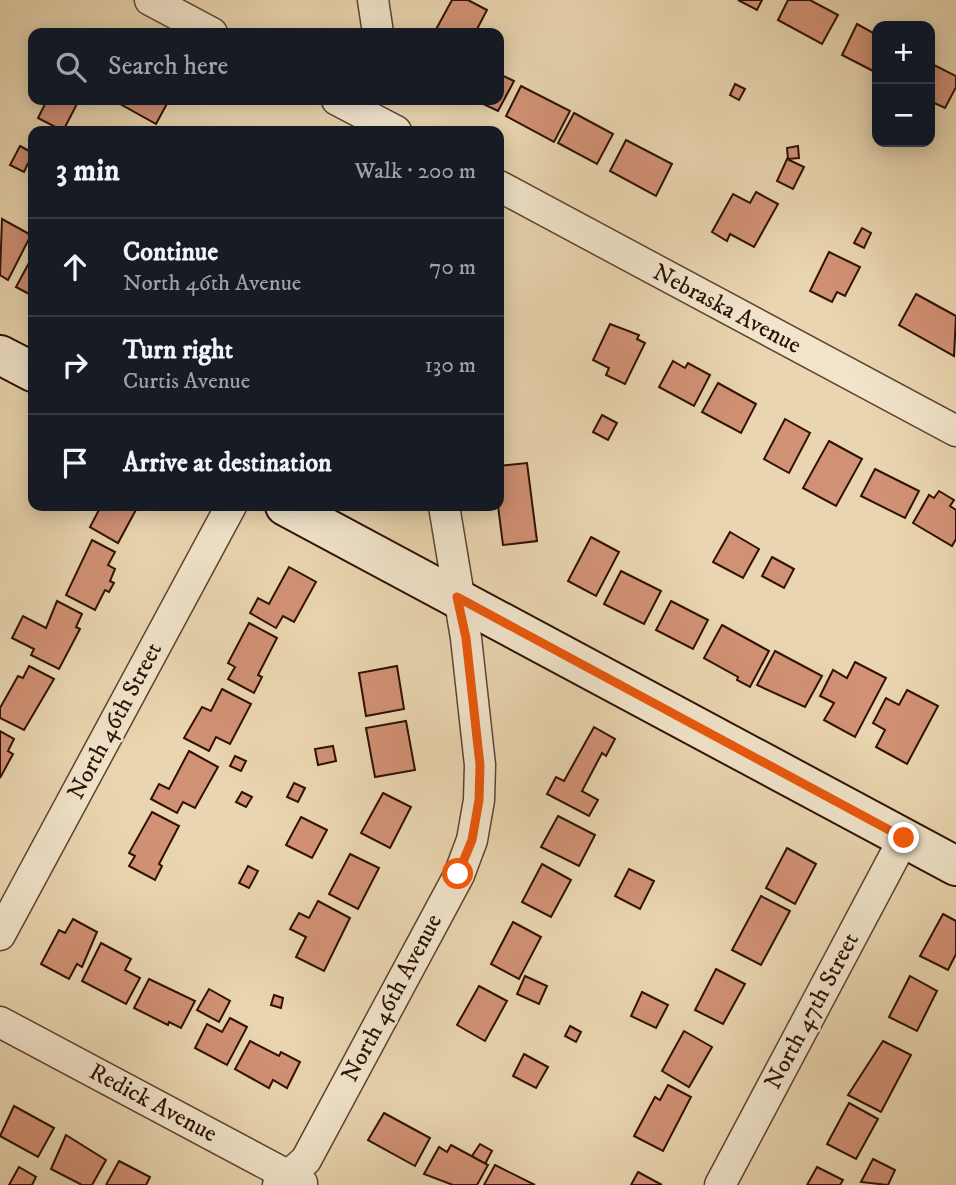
<!DOCTYPE html>
<meta charset="utf-8">
<style>
:root{--surface:#171b24;--page:#20242c;--text:#f1f3f6;--muted:#9ea1a6;--line:#363941}
body{margin:0;font-family:"IM FELL DW Pica",serif;background:var(--page);color:var(--text)}
.controls{position:absolute;right:21px;top:21px;display:grid;overflow:hidden;border-radius:14px;box-shadow:0 4px 18px #0003}
.controls button{width:63px;height:63px;display:grid;place-items:center;padding:0;border:0;border-bottom:2px solid var(--line);background:var(--surface);color:var(--text);font:35px sans-serif}
.stop{position:absolute;width:21px;height:21px;margin:-16px;border:5px solid #ea580c;border-radius:50%;background:#fff}
.stop.end{background:#ea580c;border-color:#fff;box-shadow:0 2px 7px #0008}
.list{margin:0;padding:0;list-style:none}
h2{display:flex;justify-content:space-between;align-items:center;height:91px;margin:0;padding:0 28px;font-size:30px}
h2 small{font-size:23px;font-weight:400;color:var(--muted)}
.list li{display:grid;grid-template-columns:46px 1fr auto;gap:21px;align-items:center;box-sizing:border-box;height:98px;padding:0 28px;border-top:2px solid var(--line)}
.list b{display:block;font-size:26px;white-space:nowrap}
.list p{margin:0;font-size:23px;white-space:nowrap;color:var(--muted)}
.list em{font-size:23px;font-style:normal;color:var(--muted)}
.icon{flex:none;width:38px;height:38px;fill:none;stroke:currentColor;stroke-width:2;stroke-linecap:round;stroke-linejoin:round}
.map{position:relative;flex:none;width:956px;height:1185px;overflow:hidden}
.search{position:absolute;background:var(--surface);box-shadow:0 4px 18px #0003;left:28px;top:28px;width:476px;height:77px;display:flex;align-items:center;gap:18px;box-sizing:border-box;padding:0 24px;border-radius:14px;color:var(--muted);font-size:26px}
.panel{position:absolute;background:var(--surface);box-shadow:0 4px 18px #0003;left:28px;top:126px;width:476px;height:385px;border-radius:14px}
.map>svg:first-child{display:block}
.building{fill:#d19175;stroke:#2f1105;stroke-width:2}
.lines{fill:none;stroke-linecap:round;stroke-linejoin:round}
.street-casing{stroke:#5e4230;stroke-width:33}
.secondary-casing{stroke:#2f1105;stroke-width:42}
.street{stroke:#f1e4cb;stroke-width:30}
.secondary{stroke:#f1e4cb;stroke-width:38}
.route{stroke:#ea580c;stroke-width:9}
.labels{text-anchor:middle;dominant-baseline:central;stroke-width:5;stroke-linejoin:round;paint-order:stroke}
.street-label{font-size:24px;fill:#2f1105;stroke:#f1e4cb}
</style>
<div class="map">
<svg width="956" height="1185" viewBox="0 0 956 1185">
<rect width="100%" height="100%" fill="#e9d5af"/>
<filter id="stains"><feTurbulence type="fractalNoise" baseFrequency=".00286" numOctaves="4"/><feColorMatrix values="0 0 0 0 .2 0 0 0 0 .09 0 0 0 0 .02 0 0 0 .5 -.17"/></filter>
<radialGradient id="worn" r=".72"><stop offset=".6" stop-color="#630" stop-opacity="0"/><stop offset="1" stop-color="#630" stop-opacity=".3"/></radialGradient>
<g class="building">
<path d="M452,0H468L487,10L475,33H434Z"/>
<path d="M738,0H762L757,10Z"/>
<path d="M788,0H810L838,15L822,44L778,20Z"/>
<path d="M857,24L877,35V73L842,55Z"/>
<path d="M930,63L956,76V87L945,108L930,101Z"/>
<path d="M499,74L514,81L498,111L475,100H499Z"/>
<path d="M735,84L745,89L739,100L730,95Z"/>
<path d="M521,86L570,111L554,142L506,116Z"/>
<path d="M47,100H79L63,131L38,118Z"/>
<path d="M113,100H169L156,124Z"/>
<path d="M574,113L613,134L597,164L558,143Z"/>
<path d="M626,140L672,164L656,196L610,171Z"/>
<path d="M20,146L33,153L24,172L10,165Z"/>
<path d="M798,146L799,158L788,159L787,148Z"/>
<path d="M787,159L804,167L793,189L777,181Z"/>
<path d="M756,192L778,204L754,247L730,234L727,241L712,232L733,194L750,203Z"/>
<path d="M2,219L31,235L8,280L0,275Z"/>
<path d="M862,228L871,233L864,248L854,243Z"/>
<path d="M829,252L860,267L845,296L837,292L832,302L810,291Z"/>
<path d="M30,261L33,263V296L16,287Z"/>
<path d="M916,294L956,316L954,356L899,325Z"/>
<path d="M610,324L639,335L637,339L645,343L625,384L606,375L609,368L593,360Z"/>
<path d="M673,361L685,368L688,363L710,375L694,406L659,387Z"/>
<path d="M718,383L756,404L741,433L702,412Z"/>
<path d="M602,415L617,423L608,440L593,432Z"/>
<path d="M785,419L810,433L789,473L764,459Z"/>
<path d="M829,441L862,459L836,506L803,488Z"/>
<path d="M527,463L537,541L503,545L498,506L499,466Z"/>
<path d="M875,469L919,491L905,518L861,496Z"/>
<path d="M939,491L954,500L950,506L956,510V539L952,546L913,523L929,495L934,498Z"/>
<path d="M101,506H138L118,543L90,527Z"/>
<path d="M730,532L759,549L743,578L713,562Z"/>
<path d="M591,537L619,552L596,596L568,581Z"/>
<path d="M92,540L115,552L108,565L115,569L110,581L114,583L109,592L105,590L95,610L66,595Z"/>
<path d="M772,557L794,569L784,588L762,576Z"/>
<path d="M289,567L316,582L294,622L283,616L276,628L250,613L258,598L269,604Z"/>
<path d="M621,571L661,591L644,624L604,604Z"/>
<path d="M57,601L82,614L76,627L80,629L59,669L31,655L34,649L12,638L23,616L46,628Z"/>
<path d="M671,601L708,620L693,649L656,630Z"/>
<path d="M249,623L277,638L258,675L262,677L254,693L228,679L235,667L228,663Z"/>
<path d="M722,625L769,651L750,687L737,680L738,677L704,658Z"/>
<path d="M775,651L822,676L805,707L757,685Z"/>
<path d="M855,662L886,678L855,737L824,720L834,703L820,696L833,670L847,678Z"/>
<path d="M29,666L54,679L24,730L0,718V708L18,676L23,678Z"/>
<path d="M397,666L404,709L366,716L359,673Z"/>
<path d="M222,689L251,704L230,744L216,737L209,751L184,738L202,707L211,711Z"/>
<path d="M907,690L938,706L907,764L876,747L885,730L873,723L886,698L899,705Z"/>
<path d="M406,721L415,770L375,777L366,728Z"/>
<path d="M594,727L615,739L606,756L602,753L582,791L598,800L589,816L547,794L556,777L564,781Z"/>
<path d="M0,731L14,739L8,751L13,754L0,778Z"/>
<path d="M333,746L336,761L318,765L315,749Z"/>
<path d="M189,751L218,767L195,808L183,802L177,813L151,799L159,784L169,789Z"/>
<path d="M235,756L246,761L241,771L230,766Z"/>
<path d="M294,783L305,788L298,802L287,797Z"/>
<path d="M242,792L252,797L246,807L236,802Z"/>
<path d="M383,793L411,807L390,848L361,833Z"/>
<path d="M152,812L179,826L159,864L162,866L155,880L129,866L135,856L129,853Z"/>
<path d="M558,816L595,835L579,866L541,847Z"/>
<path d="M301,817L327,830L312,858L286,845Z"/>
<path d="M787,848L816,864L795,904L766,888Z"/>
<path d="M350,854L379,868L358,909L329,894Z"/>
<path d="M542,864L571,880L551,917L522,902Z"/>
<path d="M248,866L258,871L249,888L239,883Z"/>
<path d="M629,869L654,881L640,909L615,896Z"/>
<path d="M761,896L790,911L761,965L732,950Z"/>
<path d="M318,901L350,918L324,971L296,957L306,937L290,929L299,913L309,918Z"/>
<path d="M943,914L956,921V954L948,970L920,956Z"/>
<path d="M73,919L97,932L82,967L77,964L69,979L41,964L59,930L65,933Z"/>
<path d="M513,922L541,937L519,979L491,964Z"/>
<path d="M101,943L131,959L125,970L140,978L126,1004L82,981Z"/>
<path d="M716,969L745,984L723,1024L695,1010Z"/>
<path d="M525,976L547,986L539,1004L517,994Z"/>
<path d="M910,976L937,991L917,1031L889,1017Z"/>
<path d="M149,979L195,1001L181,1028L169,1022L168,1025L134,1008Z"/>
<path d="M479,986L507,1001L485,1041L457,1025Z"/>
<path d="M209,989L230,1001L219,1022L197,1010Z"/>
<path d="M642,992L668,1005L656,1028L631,1016Z"/>
<path d="M274,995L283,998L281,1008L271,1005Z"/>
<path d="M230,1018L247,1027L227,1065L195,1048L207,1024L222,1032Z"/>
<path d="M570,1026L581,1032L576,1042L565,1036Z"/>
<path d="M684,1031L712,1047L689,1087L662,1071Z"/>
<path d="M250,1041L279,1056L281,1052L300,1062L287,1088L273,1080L269,1088L235,1069Z"/>
<path d="M883,1041L911,1055L881,1112L848,1095Z"/>
<path d="M524,1054L548,1067L536,1088L513,1076Z"/>
<path d="M668,1085L691,1097L663,1151L634,1136L655,1097L660,1100Z"/>
<path d="M849,1103L878,1119L856,1159L827,1144Z"/>
<path d="M14,1106L54,1128L38,1157L0,1136Z"/>
<path d="M384,1113L430,1138L415,1166L368,1140Z"/>
<path d="M66,1135L106,1160L92,1185H82L51,1169Z"/>
<path d="M480,1144L492,1151L485,1164L472,1156Z"/>
<path d="M451,1145L488,1165L477,1185H453L424,1174L439,1147L447,1152Z"/>
<path d="M873,1159L895,1170L888,1185L861,1182Z"/>
<path d="M119,1161L150,1177L146,1185H106Z"/>
<path d="M495,1165L535,1185H484Z"/>
<path d="M19,1167L36,1177L32,1185H9Z"/>
<path d="M817,1167L843,1180L840,1185H807Z"/>
<path d="M638,1172L662,1185H631Z"/>
</g>
<g class="lines">
<defs>
<g id="street">
<path d="M150,0L212,33"/>
<path d="M373,0L378,33"/>
<path d="M337,100L396,131"/>
<path d="M499,186L956,431"/>
<path d="M0,935L231,506"/>
<path d="M0,1022L302,1183"/>
<path d="M278,1185L306,1160L459,875L472,840L479,800L480,765L466,638L444,506"/>
<path d="M720,1185L904,838"/>
</g>
<g id="secondary">
<path d="M0,355L33,372"/>
<path d="M285,506L956,866"/>
</g>
</defs>
<use href="#street" class="street-casing"/>
<use href="#secondary" class="secondary-casing"/>
<use href="#street" class="street"/>
<use href="#secondary" class="secondary"/>
</g>
<g class="lines">
<path class="route" d="M458,874L472,840L479,800L480,765L466,638L457,597L904,838"/>
</g>
<g class="labels">
<g class="street-label">
<text transform="translate(727 309) rotate(28)">Nebraska Avenue</text>
<text transform="translate(115 721) rotate(-62)">North 46th Street</text>
<text transform="translate(392 998) rotate(-62)">North 46th Avenue</text>
<text transform="translate(812 1011) rotate(-62)">North 47th Street</text>
<text transform="translate(153 1103) rotate(28)">Redick Avenue</text>
</g>
</g>
<rect width="100%" height="100%" filter="url(#stains)"/>
<rect width="100%" height="100%" fill="url(#worn)"/>
</svg>
<div class="controls">
<button>+</button>
<button>−</button>
</div>
<div class="stop" style="left:458px;top:874px"></div>
<div class="stop end" style="left:904px;top:838px"></div>
<div class="search"><svg class="icon" aria-label="search" viewBox="0 0 24 24"><circle cx="10" cy="10" r="6"/><path d="M15 15l6 6"/></svg>Search here</div>
<section class="panel">
<h2>3 min<small>Walk · 200 m</small></h2>
<ul class="list">
<li><svg class="icon" aria-label="ahead" viewBox="0 0 24 24"><path d="M12 20V5M6 11l6-6 6 6"/></svg><div><b>Continue</b><p>North 46th Avenue</p></div><em>70 m</em></li>
<li><svg class="icon" aria-label="right" viewBox="0 0 24 24"><path d="M7 20v-9h11M14 6l5 5-5 5"/></svg><div><b>Turn right</b><p>Curtis Avenue</p></div><em>130 m</em></li>
<li><svg class="icon" aria-label="arrive" viewBox="0 0 24 24"><path d="M6 21V4h12l-3 4 3 4H6"/></svg><div><b>Arrive at destination</b></div></li>
</ul>
</section>
</div>
